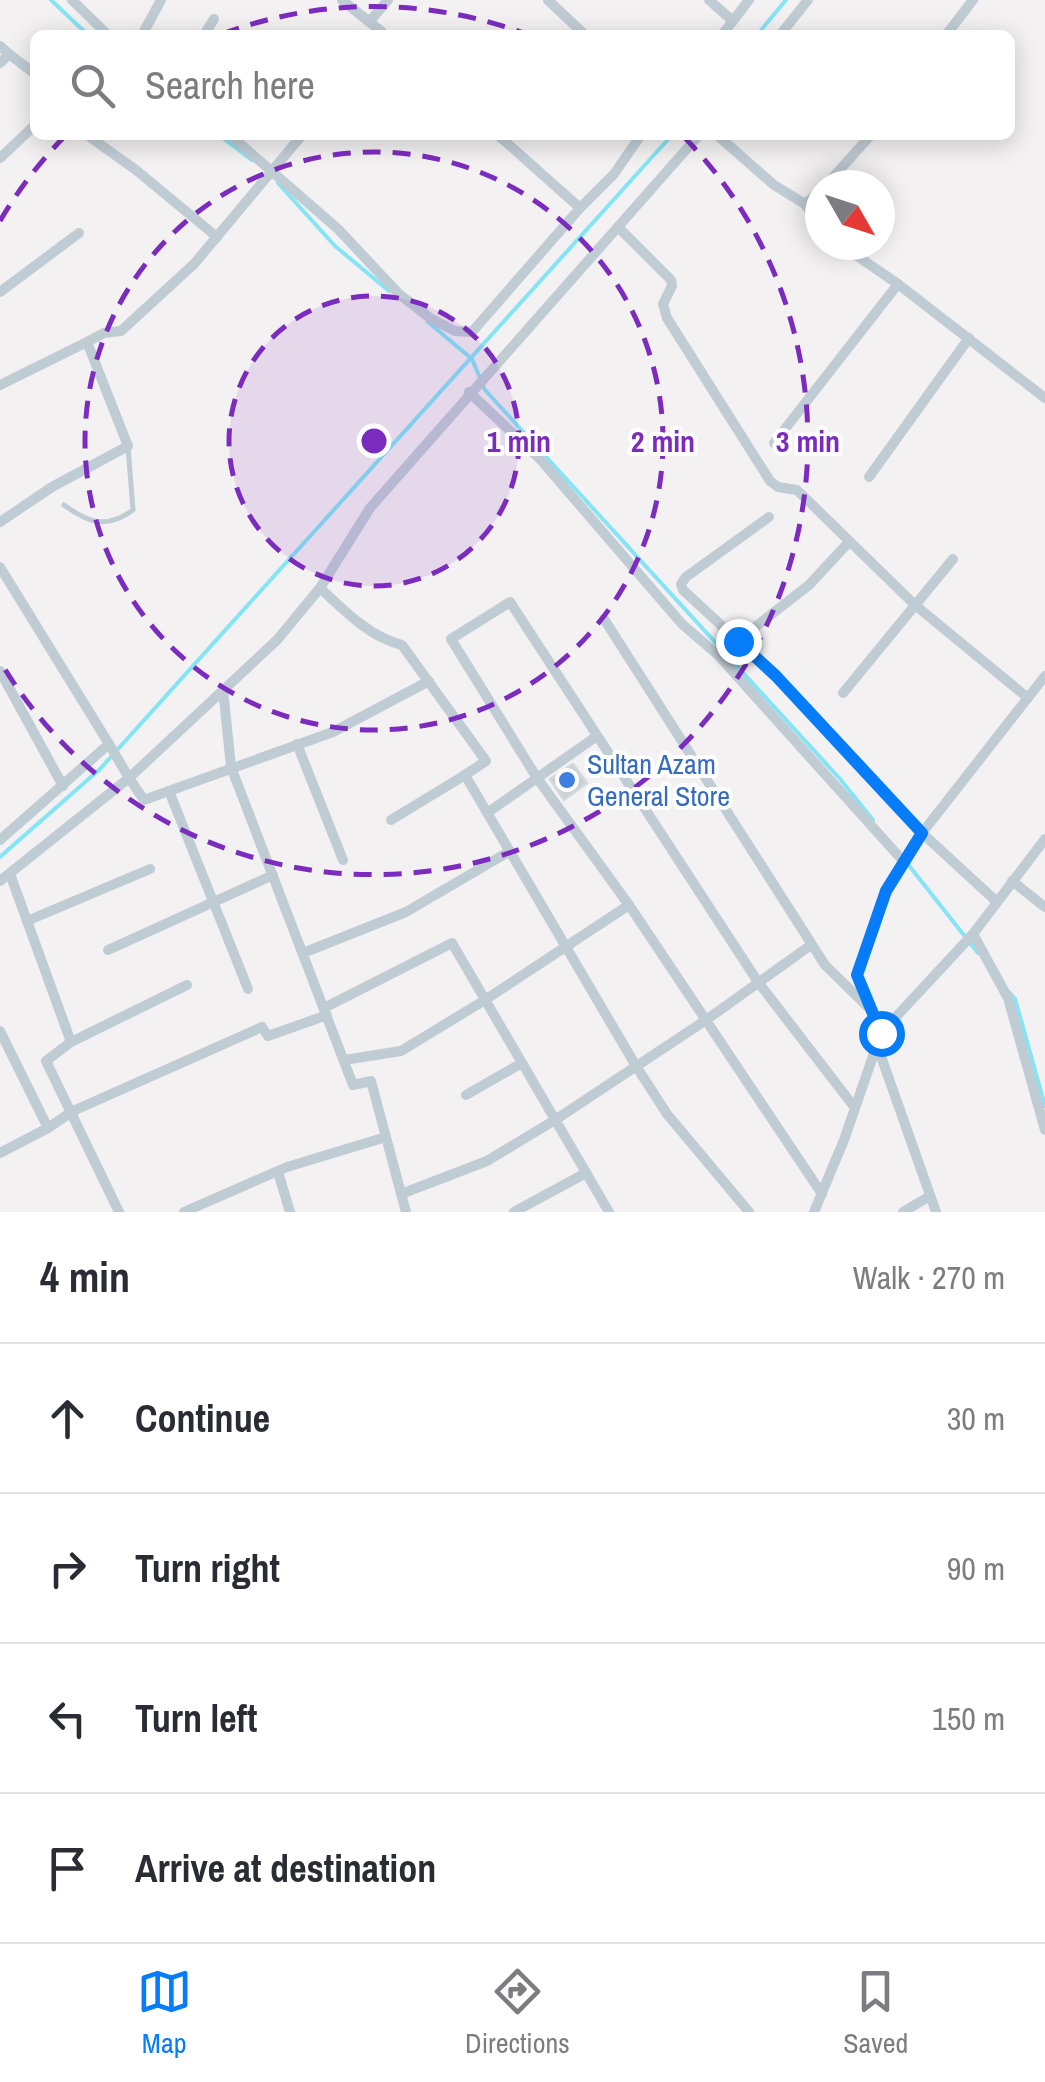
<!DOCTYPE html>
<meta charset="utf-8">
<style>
:root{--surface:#fff;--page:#f7f7f7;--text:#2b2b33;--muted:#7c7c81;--line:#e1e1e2;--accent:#067cf8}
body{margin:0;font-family:"Archivo Narrow",sans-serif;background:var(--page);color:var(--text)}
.compass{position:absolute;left:805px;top:170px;width:90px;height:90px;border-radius:50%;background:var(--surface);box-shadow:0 5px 25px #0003;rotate:129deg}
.stop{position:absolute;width:30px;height:30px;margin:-22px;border:8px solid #067cf8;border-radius:50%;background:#fff}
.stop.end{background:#067cf8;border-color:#fff;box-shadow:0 2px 10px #0008}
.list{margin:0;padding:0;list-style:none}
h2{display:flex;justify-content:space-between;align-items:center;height:130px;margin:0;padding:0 40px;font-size:42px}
h2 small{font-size:32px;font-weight:400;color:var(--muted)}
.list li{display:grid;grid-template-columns:65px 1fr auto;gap:30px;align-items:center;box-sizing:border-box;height:150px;padding:0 40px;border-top:2px solid var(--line)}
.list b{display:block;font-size:38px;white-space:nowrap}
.list em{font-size:32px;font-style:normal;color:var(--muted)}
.icon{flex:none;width:55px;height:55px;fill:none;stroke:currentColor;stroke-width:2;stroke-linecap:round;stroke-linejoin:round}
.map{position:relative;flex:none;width:1045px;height:1212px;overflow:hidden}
.search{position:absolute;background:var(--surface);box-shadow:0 5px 25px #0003;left:30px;right:30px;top:30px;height:110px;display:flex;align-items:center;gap:25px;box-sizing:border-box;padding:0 35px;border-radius:15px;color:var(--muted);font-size:38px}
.sheet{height:730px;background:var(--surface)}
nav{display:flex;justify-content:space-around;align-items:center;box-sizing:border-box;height:140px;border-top:2px solid var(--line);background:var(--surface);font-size:28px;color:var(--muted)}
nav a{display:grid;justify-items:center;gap:5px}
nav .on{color:var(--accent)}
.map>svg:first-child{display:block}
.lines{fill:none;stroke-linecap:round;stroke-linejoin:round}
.stream{stroke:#85e4f5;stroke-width:4}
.building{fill:#ccd0d6;stroke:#d4d7dd;stroke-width:2.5}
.service{stroke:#c0ccd4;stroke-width:5}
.minor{stroke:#c0ccd4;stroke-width:10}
.route{stroke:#067cf8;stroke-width:12}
.ring{fill:none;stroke:#7b2cbf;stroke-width:5;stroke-dasharray:18 12}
.shop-dot{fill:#3f7fe0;stroke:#fff;stroke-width:4}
.labels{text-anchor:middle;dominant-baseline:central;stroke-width:8;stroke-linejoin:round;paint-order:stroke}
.shop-label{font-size:28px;fill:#366cbe;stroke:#fff;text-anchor:start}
.centre{fill:#7b2cbf;stroke:#fff;stroke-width:5}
.ring-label{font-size:30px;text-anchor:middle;font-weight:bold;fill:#7b2cbf;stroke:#fff;stroke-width:8;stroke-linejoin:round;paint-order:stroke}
</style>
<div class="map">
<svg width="1045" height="1212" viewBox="0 0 1045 1212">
<rect width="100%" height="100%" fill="#f3f1f1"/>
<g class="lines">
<g class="stream">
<path d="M51,0L88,35"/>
<path d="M757,35L786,0"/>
<path d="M219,135L252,160"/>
<path d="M278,183L335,246L389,291"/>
<path d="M428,322L472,359L485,390L840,779L873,820"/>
<path d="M0,857L100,769L672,135"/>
<path d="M907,863L978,953"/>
<path d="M1009,992L1015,999L1045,1106"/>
</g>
</g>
<path class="building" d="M573,764L587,783L564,800L550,779Z"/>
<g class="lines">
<path class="service" d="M64,505C87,522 106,530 133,510L128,446"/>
<g class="minor">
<path d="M72,0L108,35"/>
<path d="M342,0L382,32"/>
<path d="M548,0L585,35"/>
<path d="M709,0L733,21"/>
<path d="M369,22L388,0"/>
<path d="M142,35L161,0"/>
<path d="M204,35L214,19"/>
<path d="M722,35L749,0"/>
<path d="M780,35L808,0"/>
<path d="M946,35L973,0"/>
<path d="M0,46L9,54L0,63"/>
<path d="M9,54L35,74"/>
<path d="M87,135L136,170L217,237"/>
<path d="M230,135L338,229L399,294L430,318L455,331L472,332L580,208L614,174L641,135"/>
<path d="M498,135L580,208"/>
<path d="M717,135L774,185L805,204L820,227"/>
<path d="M0,158L35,125"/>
<path d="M826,185L871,135"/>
<path d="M805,204L820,191"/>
<path d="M618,227L671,280L672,286L663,304L667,318L770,481L778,487L797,490L915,605L1028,698"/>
<path d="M841,245L898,284L1045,398"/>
<path d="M0,292L79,233"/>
<path d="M0,385L87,342"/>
<path d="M469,392L540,459L682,624L718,655L904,862"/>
<path d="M774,443L898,284"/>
<path d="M869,477L969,338"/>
<path d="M769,517L686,577L681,584L683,590L776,676L922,833L996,901"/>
<path d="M0,522L52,487L128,446L87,342L104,333L121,331L194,264L302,135"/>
<path d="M0,567L109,744"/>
<path d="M320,588C345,611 368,636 402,645L486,761L465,775L636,1066L667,1114L749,1212"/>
<path d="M604,619L825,965L871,1010"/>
<path d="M737,641L809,585L849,542"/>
<path d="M0,671L63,786"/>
<path d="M429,681L333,732L144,800L129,778L277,640L320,588L370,508L699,135"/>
<path d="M223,689L231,767L353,1085L371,1081L406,1212"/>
<path d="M843,693L953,559"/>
<path d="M297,744L343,860"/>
<path d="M169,791L248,989"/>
<path d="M487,813L597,736"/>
<path d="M391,820L465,775"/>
<path d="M0,840L109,744L129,778L0,881"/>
<path d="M10,874L71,1042"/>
<path d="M1012,881L1045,907"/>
<path d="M27,921L150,869"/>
<path d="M973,934L1008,998L1045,1130"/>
<path d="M108,950L273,875"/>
<path d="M303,953L406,912L510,851"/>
<path d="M324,1008L452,943L609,1212"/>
<path d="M0,1031L48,1128L0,1153"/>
<path d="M881,1033L857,975L885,891L922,833L1045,676"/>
<path d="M877,1045L936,1212"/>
<path d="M344,1060L401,1051L485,1000L629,905"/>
<path d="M466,1095L522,1063"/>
<path d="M48,1128L73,1111L262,1027L268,1036L327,1015"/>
<path d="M278,1172L290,1212"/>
<path d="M401,1194L487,1161L555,1120L706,1020L811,945"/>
<path d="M822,1194L629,905L537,778L451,639L510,602L758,982L855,1108"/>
<path d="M119,1212L46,1061L71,1042L187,985"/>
<path d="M184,1212L287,1167L386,1137"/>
<path d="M514,1212L586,1173"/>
<path d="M814,1212L844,1140L881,1033L973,934L1045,839"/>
<path d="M903,1212L930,1196"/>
</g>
</g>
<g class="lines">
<path class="route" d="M738,641L776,676L922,833L886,891L857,975L881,1033"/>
</g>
<circle cx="374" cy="441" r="145" fill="#7b2cbf" fill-opacity=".12"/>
<g class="ring">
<circle cx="374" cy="441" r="145"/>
<circle cx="374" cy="441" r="289"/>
<path d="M0 221A434 434 0 0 1 64 137M222 34A434 434 0 0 1 526 34M684 137A434 434 0 1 1 0 661"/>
</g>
<circle class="shop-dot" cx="567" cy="780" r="10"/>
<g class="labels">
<g class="shop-label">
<text x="587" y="764">Sultan Azam<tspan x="587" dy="32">General Store</tspan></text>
</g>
</g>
<circle cx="374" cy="441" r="15" class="centre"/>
<g class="ring-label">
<text x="519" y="452">1 min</text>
<text x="663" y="452">2 min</text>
<text x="808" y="452">3 min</text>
</g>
</svg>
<svg class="compass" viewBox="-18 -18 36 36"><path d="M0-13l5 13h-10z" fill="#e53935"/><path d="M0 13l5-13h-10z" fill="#7c7c81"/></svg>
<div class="stop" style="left:881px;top:1033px"></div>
<div class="stop end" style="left:738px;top:641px"></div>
<div class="search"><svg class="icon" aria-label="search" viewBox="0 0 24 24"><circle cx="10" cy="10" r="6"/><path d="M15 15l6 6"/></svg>Search here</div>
</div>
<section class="sheet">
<h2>4 min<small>Walk · 270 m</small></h2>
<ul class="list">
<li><svg class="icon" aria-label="ahead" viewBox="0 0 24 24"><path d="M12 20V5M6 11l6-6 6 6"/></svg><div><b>Continue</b></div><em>30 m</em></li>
<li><svg class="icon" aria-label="right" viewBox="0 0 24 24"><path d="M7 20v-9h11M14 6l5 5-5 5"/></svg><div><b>Turn right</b></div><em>90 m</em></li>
<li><svg class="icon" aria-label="left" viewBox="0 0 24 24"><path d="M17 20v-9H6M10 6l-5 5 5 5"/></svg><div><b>Turn left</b></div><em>150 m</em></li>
<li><svg class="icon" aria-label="arrive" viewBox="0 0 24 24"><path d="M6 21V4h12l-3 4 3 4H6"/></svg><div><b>Arrive at destination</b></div></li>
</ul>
</section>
<nav>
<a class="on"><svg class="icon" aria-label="map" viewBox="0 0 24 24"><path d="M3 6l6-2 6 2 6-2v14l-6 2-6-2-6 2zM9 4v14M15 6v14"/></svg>Map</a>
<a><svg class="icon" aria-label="directions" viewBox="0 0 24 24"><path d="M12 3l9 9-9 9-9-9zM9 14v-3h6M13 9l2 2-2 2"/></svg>Directions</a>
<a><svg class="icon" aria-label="saved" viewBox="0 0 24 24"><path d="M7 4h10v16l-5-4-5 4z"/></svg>Saved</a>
</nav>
